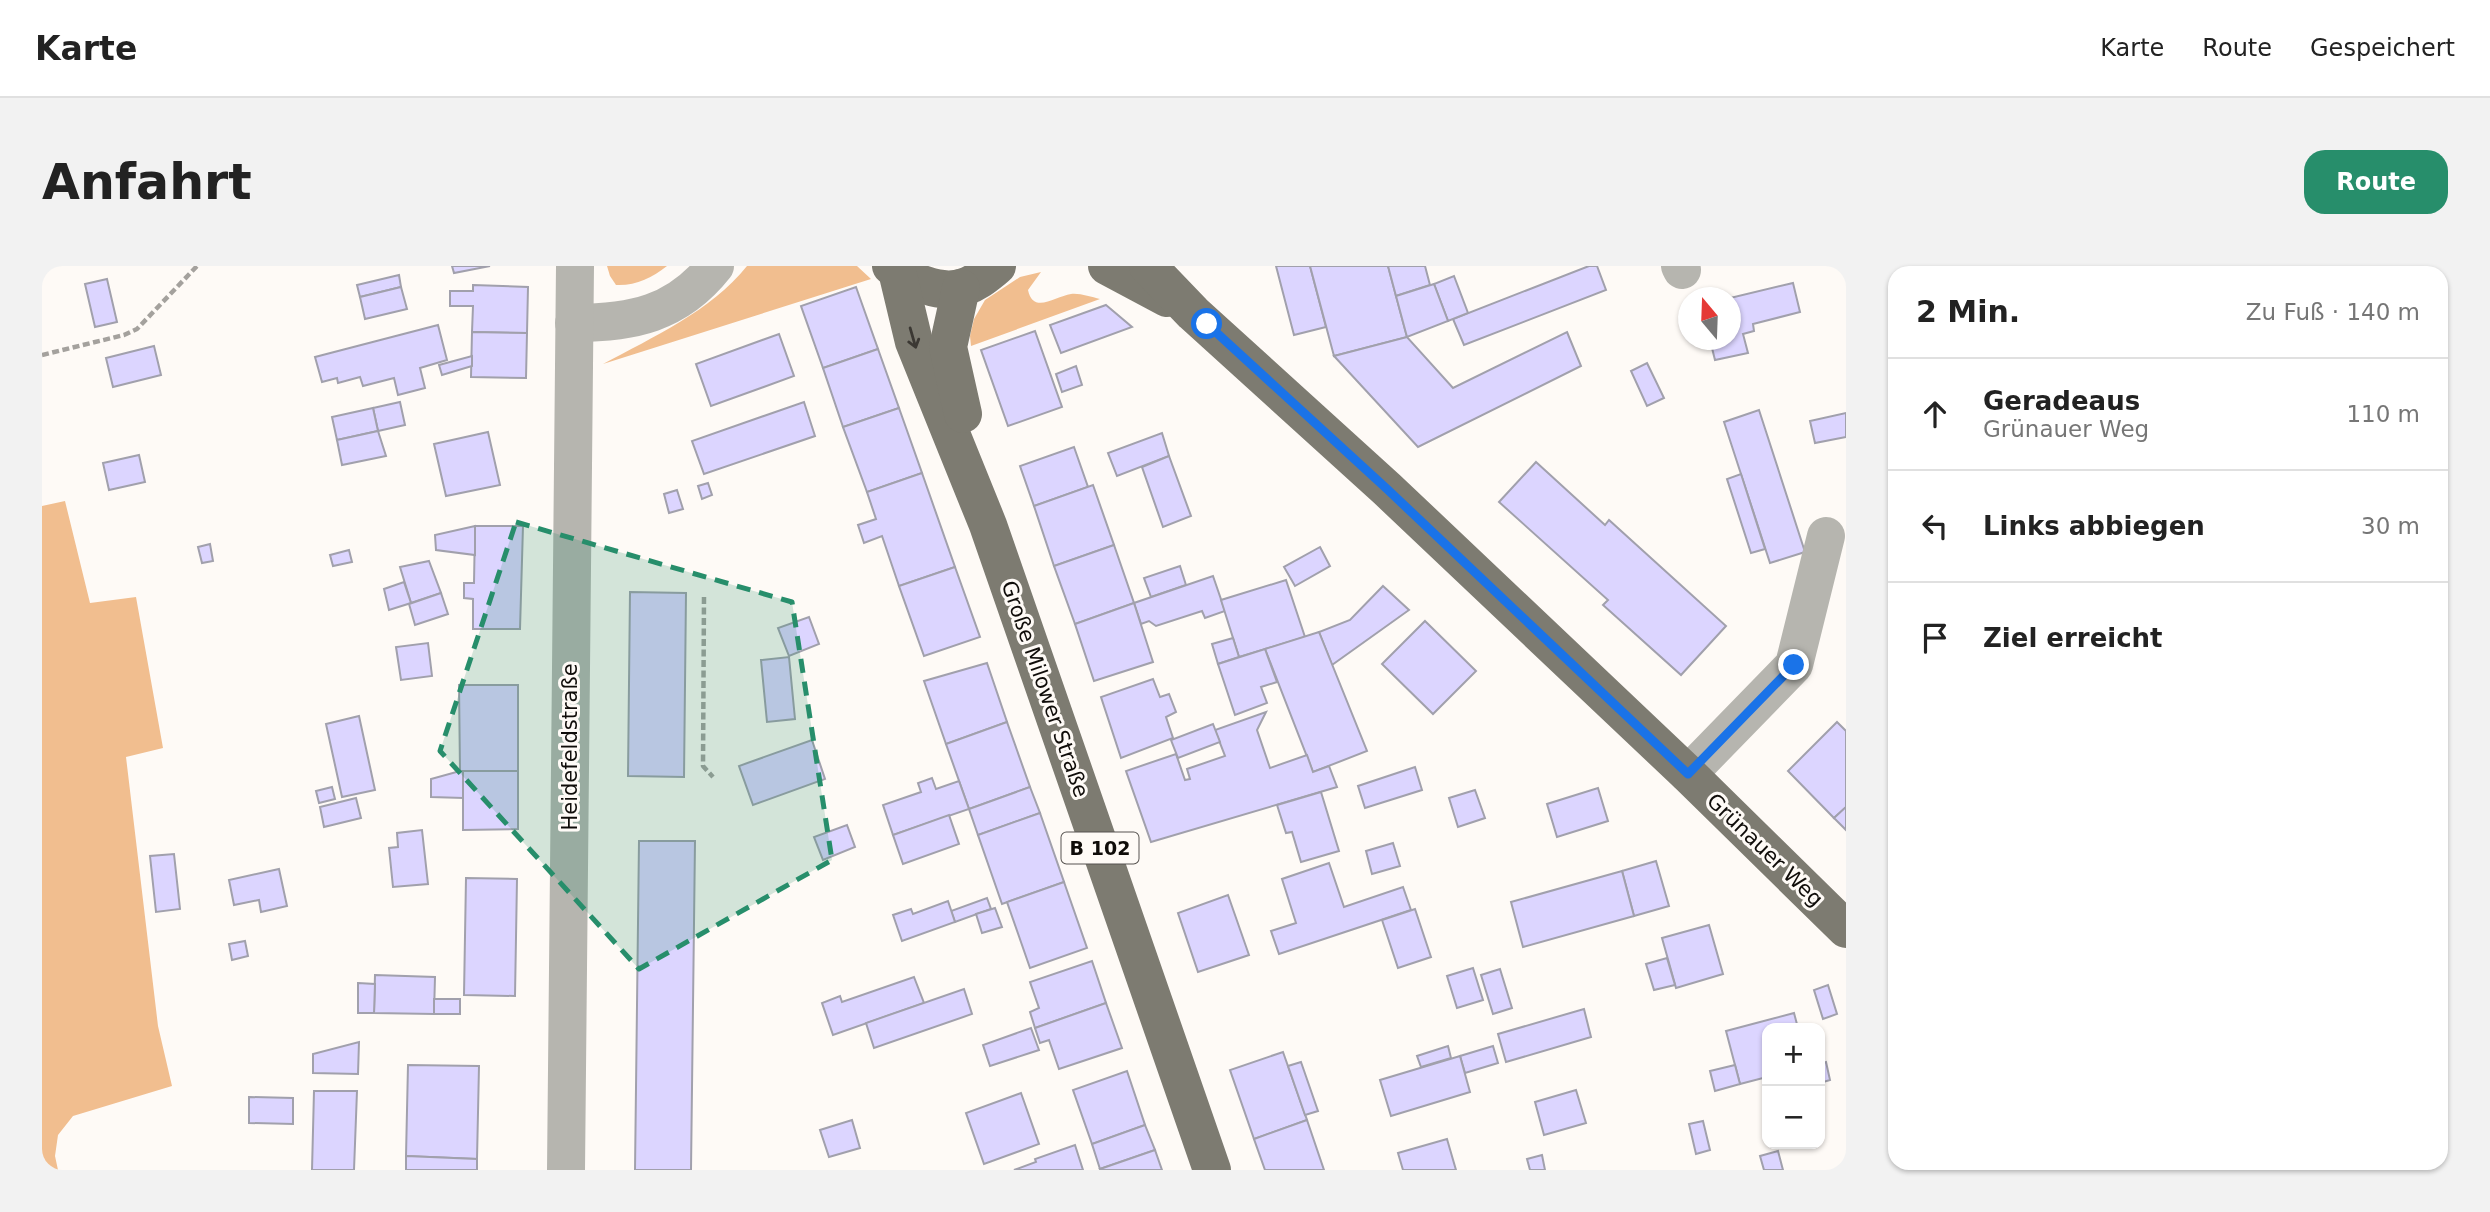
<!DOCTYPE html>
<html lang="de">
<meta charset="utf-8">
<style>
:root{--surface:#fff;--page:#f2f2f2;--text:#222;--muted:#767676;--line:#e0e0e0;--accent:#278e6b}
body{margin:0;font-family:"DejaVu Sans",sans-serif;background:var(--page);color:var(--text)}
.controls{position:absolute;right:21px;bottom:21px;display:grid;overflow:hidden;border-radius:14px;box-shadow:0 2px 5px #0004}
.controls button{width:63px;height:63px;display:grid;place-items:center;padding:0;border:0;border-bottom:2px solid var(--line);background:var(--surface);color:var(--text);font:35px sans-serif}
.compass{position:absolute;left:1636px;top:21px;width:63px;height:63px;border-radius:50%;background:var(--surface);box-shadow:0 2px 5px #0004;rotate:341deg}
.stop{position:absolute;width:21px;height:21px;margin:-16px;border:5px solid #1a73e8;border-radius:50%;background:#fff}
.stop.end{background:#1a73e8;border-color:#fff;box-shadow:0 2px 7px #0008}
.list{margin:0;padding:0;list-style:none}
h2{display:flex;justify-content:space-between;align-items:center;height:91px;margin:0;padding:0 28px;font-size:30px}
h2 small{font-size:23px;font-weight:400;color:var(--muted)}
.list li{display:grid;grid-template-columns:46px 1fr auto;gap:21px;align-items:center;box-sizing:border-box;height:112px;padding:0 28px;border-top:2px solid var(--line)}
.list b{display:block;font-size:26px;white-space:nowrap}
.list p{margin:0;font-size:23px;white-space:nowrap;color:var(--muted)}
.list em{font-size:23px;font-style:normal;color:var(--muted)}
.icon{flex:none;width:38px;height:38px;fill:none;stroke:currentColor;stroke-width:2;stroke-linecap:round;stroke-linejoin:round}
.map{position:relative;flex:none;width:1804px;height:904px;overflow:hidden;border-radius:21px}
header{display:flex;align-items:center;gap:42px;box-sizing:border-box;height:98px;padding:0 35px;background:var(--surface);border-bottom:2px solid var(--line)}
header strong{font-size:33px}
nav{display:flex;gap:38px;margin-inline-start:auto;font-size:24px}
.intro{display:flex;align-items:center;justify-content:space-between;box-sizing:border-box;height:168px;padding:0 42px}
h1{margin:0;font-size:49px}
.button{padding:18px 32px;border-radius:21px;background:var(--accent);color:#fff;font-size:24px;font-weight:700}
main{display:flex;gap:42px;padding:0 42px}
aside{flex:1;background:var(--surface);border-radius:21px;box-shadow:0 2px 5px #0004}
.map>svg:first-child{display:block}
.green{fill:#f1be8f}
.building{fill:#dcd5ff;stroke:#a1a0ac;stroke-width:2}
.lines{fill:none;stroke-linecap:round;stroke-linejoin:round}
.path{stroke:#a4a19d;stroke-width:4.5;stroke-dasharray:7 3.5;stroke-linecap:butt}
.minor{stroke:#b6b5af;stroke-width:38}
.major{stroke:#7d7b71;stroke-width:38}
.oneway{stroke:#3b3833}
.route{stroke:#1a73e8;stroke-width:9}
.marked{fill:#278e6b;fill-opacity:0.2;stroke:#278e6b;stroke-width:5;stroke-dasharray:14 9;stroke-linejoin:round}
.labels{text-anchor:middle;dominant-baseline:central;stroke-width:6;stroke-linejoin:round;paint-order:stroke}
.shield{fill:#fefaf6;stroke:#575350;stroke-width:2}
.shield-label{font-size:19px;font-weight:bold;fill:#0f0c09}
.street-label{font-size:21px;fill:#0f0c09;stroke:#fefaf6}
</style>
<header>
<strong>Karte</strong>
<nav><a>Karte</a><a>Route</a><a>Gespeichert</a></nav>
</header>
<div class="intro"><h1>Anfahrt</h1><a class="button">Route</a></div>
<main>
<div class="map">
<svg width="1804" height="904" viewBox="0 0 1804 904">
<rect width="100%" height="100%" fill="#fefaf6"/>
<g class="green">
<path d="M565,0H625C610,12 593,20 574,19L568,10Z"/>
<path d="M705,0H815L829,13L561,98C611,71 669,45 705,0Z"/>
<path d="M999,6L986,24C991,49 1014,30 1029,28C1038,27 1049,31 1058,33L929,80L928,70L932,53L943,34L978,11Z"/>
<path d="M23,235L48,337L94,331L121,482L84,491L116,760L130,820L31,850L16,869L13,890L16,904H0V240Z"/>
</g>
<g class="building">
<path d="M410,0H448L412,7Z"/>
<path d="M1234,0H1268L1284,61L1252,69Z"/>
<path d="M1268,0H1346L1365,71L1292,90Z"/>
<path d="M1346,0H1383L1388,19L1354,30Z"/>
<path d="M1547,0H1555L1564,24L1422,79L1411,53Z"/>
<path d="M357,9L359,21L318,31L315,19Z"/>
<path d="M1412,10L1426,47L1406,55L1392,18Z"/>
<path d="M65,13L75,56L53,61L43,18Z"/>
<path d="M1751,17L1758,46L1711,58L1712,65L1701,68L1706,87L1673,94L1668,74H1688V32Z"/>
<path d="M1392,18L1406,55L1365,71L1354,30Z"/>
<path d="M431,19L486,21L485,67L430,66L431,40H408V25H431Z"/>
<path d="M359,21L365,43L323,53L318,31Z"/>
<path d="M814,21L836,83L781,102L759,40Z"/>
<path d="M1064,39L1090,61L1019,87L1008,59Z"/>
<path d="M396,59L405,94L378,102L383,122L356,129L352,112L321,120L318,111L296,117L295,112L280,116L273,91Z"/>
<path d="M993,65L1020,141L966,160L939,84Z"/>
<path d="M430,66L485,67L484,112L429,111Z"/>
<path d="M1525,66L1539,100L1376,181L1292,90L1365,71L1411,122Z"/>
<path d="M737,68L752,110L669,140L654,98Z"/>
<path d="M112,80L119,109L71,121L64,92Z"/>
<path d="M836,83L857,142L801,161L781,102Z"/>
<path d="M430,90V100L400,109L397,99Z"/>
<path d="M1605,97L1622,132L1605,140L1589,105Z"/>
<path d="M1034,100L1040,119L1020,126L1014,108Z"/>
<path d="M358,136L363,159L336,165L331,142Z"/>
<path d="M762,136L773,170L662,208L650,175Z"/>
<path d="M331,142L336,165L295,174L290,151Z"/>
<path d="M857,142L880,207L825,226L801,161Z"/>
<path d="M1717,144L1763,286L1728,297L1682,156Z"/>
<path d="M1804,147V171L1773,177L1768,155Z"/>
<path d="M336,165L344,190L300,199L295,174Z"/>
<path d="M446,166L458,219L404,230L392,178Z"/>
<path d="M1120,167L1127,190L1075,210L1066,187Z"/>
<path d="M1032,181L1046,221L992,240L978,200Z"/>
<path d="M97,189L103,216L67,224L61,197Z"/>
<path d="M1127,190L1149,250L1121,261L1100,201Z"/>
<path d="M1494,196L1563,259L1567,254L1684,360L1639,409L1561,339L1566,334L1457,236Z"/>
<path d="M880,207L913,301L857,320L840,270L822,277L816,259L834,253L825,226Z"/>
<path d="M1699,208L1723,283L1709,287L1685,213Z"/>
<path d="M666,217L670,229L660,233L656,220Z"/>
<path d="M1051,219L1072,279L1012,300L992,240Z"/>
<path d="M635,224L641,243L627,247L622,228Z"/>
<path d="M433,260H481L478,363H431V333L422,332V317H432Z"/>
<path d="M433,260V289L394,284L393,269Z"/>
<path d="M168,278L171,295L160,297L156,281Z"/>
<path d="M1072,279L1092,337L1033,358L1012,300Z"/>
<path d="M1278,281L1288,300L1253,320L1242,301Z"/>
<path d="M307,284L310,296L291,300L288,289Z"/>
<path d="M387,295L399,327L369,337L358,301Z"/>
<path d="M1138,300L1144,319L1109,331L1102,312Z"/>
<path d="M913,301L938,371L882,390L857,320Z"/>
<path d="M1171,310L1183,345L1163,352L1160,345L1114,360L1107,355L1099,358L1092,337Z"/>
<path d="M1244,314L1263,371L1197,391L1179,334Z"/>
<path d="M362,316L369,337L347,344L342,323Z"/>
<path d="M1341,320L1367,344L1290,399L1277,366L1308,354Z"/>
<path d="M588,326L644,327L642,511L586,510Z"/>
<path d="M399,327L406,348L373,359L367,338Z"/>
<path d="M1092,337L1111,396L1052,415L1033,358Z"/>
<path d="M767,351L777,378L747,390L736,362Z"/>
<path d="M1383,355L1434,405L1391,448L1340,398Z"/>
<path d="M1277,366L1325,485L1271,506L1223,383Z"/>
<path d="M1191,372L1197,391L1176,398L1170,378Z"/>
<path d="M386,377L390,410L359,414L354,381Z"/>
<path d="M1223,383L1235,416L1219,421L1225,437L1193,449L1176,398Z"/>
<path d="M747,391L753,453L725,456L719,394Z"/>
<path d="M945,397L965,456L904,478L882,415Z"/>
<path d="M1111,413L1118,431L1127,428L1134,446L1124,451L1131,472L1079,492L1059,431Z"/>
<path d="M417,419H476V505H418Z"/>
<path d="M1224,446L1215,464L1228,502L1265,489L1271,506L1287,500L1295,521L1109,576L1084,505L1134,488L1143,514L1148,513L1145,503L1183,490L1173,464Z"/>
<path d="M317,450L333,524L300,531L284,458Z"/>
<path d="M965,456L988,521L927,543L904,478Z"/>
<path d="M1795,456L1804,465V541L1792,552L1746,505Z"/>
<path d="M1171,458L1178,476L1136,492L1129,474Z"/>
<path d="M770,474L783,513L711,539L697,500Z"/>
<path d="M1373,501L1380,524L1323,542L1316,520Z"/>
<path d="M418,505H421V532L389,531V513Z"/>
<path d="M421,505H476V563L421,564Z"/>
<path d="M890,512L894,523L917,515L927,543L851,569L841,539L879,526L876,517Z"/>
<path d="M290,521L293,533L277,537L274,525Z"/>
<path d="M988,521L998,547L936,569L927,543Z"/>
<path d="M1556,522L1566,555L1515,571L1505,538Z"/>
<path d="M1433,524L1443,552L1416,561L1407,532Z"/>
<path d="M1279,526L1297,585L1259,596L1250,566L1244,567L1235,539Z"/>
<path d="M314,532L319,552L282,561L278,541Z"/>
<path d="M1804,541V564L1792,552Z"/>
<path d="M998,547L1022,616L960,638L936,569Z"/>
<path d="M907,549L917,578L861,598L851,569Z"/>
<path d="M805,559L813,581L781,594L772,571Z"/>
<path d="M380,564L386,618L351,621L347,582L356,581L355,567Z"/>
<path d="M597,575H653L649,904H593Z"/>
<path d="M1351,577L1358,600L1330,608L1324,585Z"/>
<path d="M132,588L138,643L114,646L108,590Z"/>
<path d="M1614,595L1627,640L1592,650L1580,605Z"/>
<path d="M1287,597L1302,641L1361,621L1369,644L1237,688L1229,665L1254,657L1240,613Z"/>
<path d="M237,603L245,640L219,646L217,634L192,639L187,614Z"/>
<path d="M1580,605L1592,650L1481,681L1469,636Z"/>
<path d="M424,612L475,613L473,730L422,729Z"/>
<path d="M1022,616L1045,682L988,702L965,636Z"/>
<path d="M1186,629L1207,689L1156,706L1136,647Z"/>
<path d="M945,632L949,643L913,656L909,645Z"/>
<path d="M906,635L913,656L860,675L851,649L869,643L871,648Z"/>
<path d="M953,642L960,661L940,667L934,648Z"/>
<path d="M1373,643L1389,691L1356,702L1340,654Z"/>
<path d="M1667,659L1681,708L1634,722L1620,672Z"/>
<path d="M203,675L206,690L190,694L187,678Z"/>
<path d="M1625,692L1633,719L1612,724L1604,698Z"/>
<path d="M1050,695L1064,737L993,762L988,746L997,742L988,716Z"/>
<path d="M1431,702L1441,734L1415,742L1405,710Z"/>
<path d="M1458,703L1470,742L1451,748L1439,709Z"/>
<path d="M333,709L393,711L392,748L332,747Z"/>
<path d="M872,711L882,737L791,769L780,737L798,730L800,736Z"/>
<path d="M316,717L333,718L332,747H316Z"/>
<path d="M1786,719L1795,748L1781,753L1772,724Z"/>
<path d="M922,723L930,748L832,782L824,757Z"/>
<rect x="392" y="733" width="26" height="15"/>
<path d="M1064,737L1080,782L1017,803L1007,774L998,777L993,762Z"/>
<path d="M1542,743L1549,771L1464,796L1456,768Z"/>
<path d="M1752,747L1756,762H1725V811L1698,818L1684,765Z"/>
<path d="M989,762L997,784L948,800L941,779Z"/>
<path d="M317,776L316,808L271,807V788Z"/>
<path d="M1406,780L1409,792L1379,801L1375,790Z"/>
<path d="M1451,780L1456,797L1423,807L1418,790Z"/>
<path d="M1241,786L1265,854L1212,873L1188,804Z"/>
<path d="M1418,790L1428,826L1349,850L1338,814Z"/>
<path d="M1259,796L1276,845L1263,849L1246,800Z"/>
<path d="M1784,796L1788,814L1778,817V798Z"/>
<path d="M366,799L437,800L435,893L364,890Z"/>
<path d="M1693,799L1698,818L1673,825L1668,805Z"/>
<path d="M1085,805L1103,859L1050,878L1031,824Z"/>
<path d="M1534,824L1544,857L1502,869L1493,836Z"/>
<path d="M272,825H315L312,904H270Z"/>
<path d="M979,827L997,878L942,898L924,847Z"/>
<path d="M207,831L251,832V858L207,857Z"/>
<path d="M810,854L818,882L787,891L778,864Z"/>
<path d="M1265,854L1282,904H1223L1212,873Z"/>
<path d="M1661,855L1668,884L1654,888L1647,858Z"/>
<path d="M1103,859L1113,884L1058,903L1050,878Z"/>
<path d="M1405,873L1414,904H1361L1356,887Z"/>
<path d="M1033,879L1041,904H972L994,896L993,893Z"/>
<path d="M1113,884L1120,904H1059L1058,903Z"/>
<path d="M1736,885L1741,904H1722L1718,890Z"/>
<path d="M1500,889L1503,904H1488L1485,893Z"/>
<path d="M364,890L435,893V904H364Z"/>
</g>
<g class="lines">
<g class="path">
<path d="M0,89L82,69L95,63L155,0"/>
<path d="M662,331L661,500L671,511"/>
</g>
<g class="minor">
<path d="M1638,0L1640,4"/>
<path d="M532,57C590,57 635,48 673,0"/>
<path d="M1646,508L1752,399L1784,270"/>
<path d="M524,904L533,0"/>
</g>
<g class="major">
<path d="M849,0C867,15 898,29 922,21C935,17 945,8 955,0"/>
<path d="M1065,0L1125,32"/>
<path d="M1106,0L1151,47L1345,223L1646,508L1804,663"/>
<path d="M855,5L872,76L946,259L1170,904"/>
<path d="M919,22L906,81L921,148"/>
</g>
</g>
<defs><path id="oneway-shaft" d="M-6 0H5M1.5-3L5.5 0L1.5 3" fill="none" stroke-width="1.6" stroke-linecap="round" stroke-linejoin="round" transform="scale(1.75)"/></defs>
<use class="oneway" href="#oneway-shaft" transform="translate(871 72) rotate(74)"/>
<g class="lines">
<path class="route" d="M1165,58L1345,223L1646,508L1752,399"/>
</g>
<path class="marked" d="M474,256L750,336L790,594L597,703L398,485Z"/>
<g class="labels">
<rect class="shield" x="1019.5" y="566.5" width="77" height="31" rx="5"/>
<g class="shield-label">
<text x="1058" y="582">B 102</text>
</g>
<g class="street-label">
<text transform="translate(1003 423) rotate(71)">Große Milower Straße</text>
<text transform="translate(528 481) rotate(-90)">Heidefeldstraße</text>
<text transform="translate(1723 584) rotate(44)">Grünauer Weg</text>
</g>
</g>
</svg>
<div class="controls">
<button>+</button>
<button>−</button>
</div>
<svg class="compass" viewBox="-18 -18 36 36"><path d="M0-13l5 13h-10z" fill="#e53935"/><path d="M0 13l5-13h-10z" fill="#767676"/></svg>
<div class="stop" style="left:1165px;top:58px"></div>
<div class="stop end" style="left:1752px;top:399px"></div>
</div>
<aside>
<h2>2 Min.<small>Zu Fuß · 140 m</small></h2>
<ul class="list">
<li><svg class="icon" aria-label="ahead" viewBox="0 0 24 24"><path d="M12 20V5M6 11l6-6 6 6"/></svg><div><b>Geradeaus</b><p>Grünauer Weg</p></div><em>110 m</em></li>
<li><svg class="icon" aria-label="left" viewBox="0 0 24 24"><path d="M17 20v-9H6M10 6l-5 5 5 5"/></svg><div><b>Links abbiegen</b></div><em>30 m</em></li>
<li><svg class="icon" aria-label="arrive" viewBox="0 0 24 24"><path d="M6 21V4h12l-3 4 3 4H6"/></svg><div><b>Ziel erreicht</b></div></li>
</ul>
</aside>
</main>
